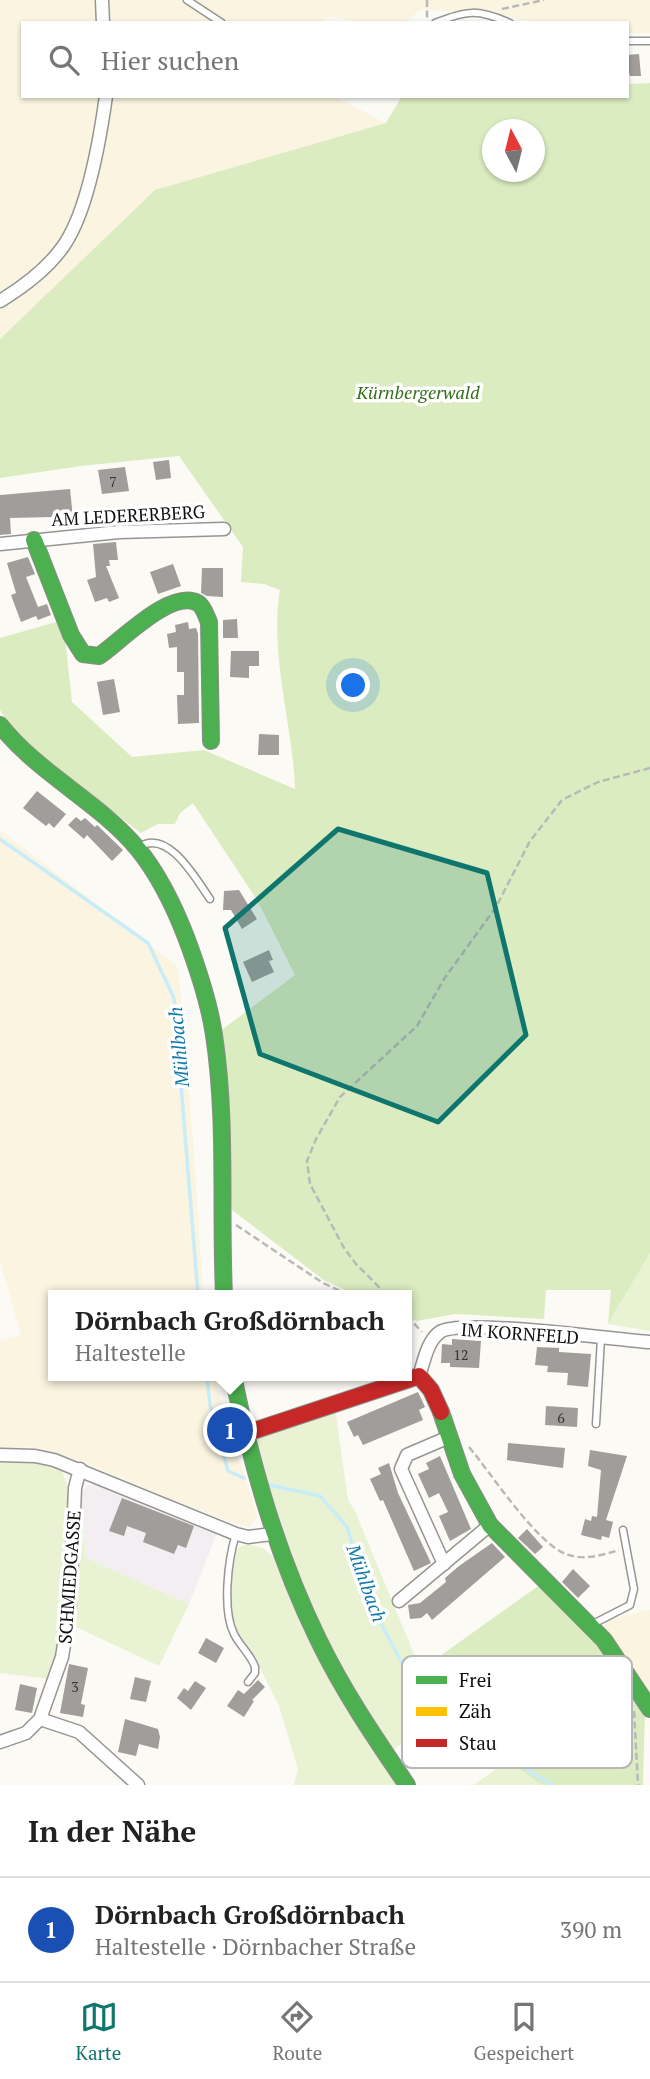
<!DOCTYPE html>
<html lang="de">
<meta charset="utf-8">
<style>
:root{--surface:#fff;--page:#f2f2f2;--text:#222;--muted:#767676;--line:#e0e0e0;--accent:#0f766e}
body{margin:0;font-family:"PT Serif",serif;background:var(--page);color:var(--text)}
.compass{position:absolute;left:482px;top:119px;width:63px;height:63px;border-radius:50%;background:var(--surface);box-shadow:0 2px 5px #0004;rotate:353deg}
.you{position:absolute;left:354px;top:686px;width:24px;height:24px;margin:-18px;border:5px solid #fff;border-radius:50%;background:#1a73e8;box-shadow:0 0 0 10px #1a73e833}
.badge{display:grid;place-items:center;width:46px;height:46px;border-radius:50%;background:var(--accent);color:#fff;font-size:23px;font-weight:700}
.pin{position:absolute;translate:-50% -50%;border:4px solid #fff;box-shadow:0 2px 7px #0006}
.popup{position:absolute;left:48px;top:1290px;width:364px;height:91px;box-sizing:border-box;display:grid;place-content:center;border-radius:0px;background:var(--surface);filter:drop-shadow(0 2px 5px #0005);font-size:23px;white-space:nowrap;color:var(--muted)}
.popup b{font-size:26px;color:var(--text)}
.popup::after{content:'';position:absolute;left:50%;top:100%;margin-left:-14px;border:14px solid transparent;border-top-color:var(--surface)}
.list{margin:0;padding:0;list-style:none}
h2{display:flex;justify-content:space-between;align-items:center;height:91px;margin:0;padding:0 28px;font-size:30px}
h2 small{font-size:23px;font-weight:400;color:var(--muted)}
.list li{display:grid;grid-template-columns:46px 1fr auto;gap:21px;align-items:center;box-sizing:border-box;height:105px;padding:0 28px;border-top:2px solid var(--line)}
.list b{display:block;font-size:26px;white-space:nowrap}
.list p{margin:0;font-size:23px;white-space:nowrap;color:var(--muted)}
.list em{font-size:23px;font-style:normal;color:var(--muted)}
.icon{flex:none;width:38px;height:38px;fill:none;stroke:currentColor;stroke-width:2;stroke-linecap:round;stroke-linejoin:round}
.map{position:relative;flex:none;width:650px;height:1785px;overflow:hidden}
.search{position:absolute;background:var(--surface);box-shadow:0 2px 5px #0004;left:21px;right:21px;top:21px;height:77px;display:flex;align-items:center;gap:18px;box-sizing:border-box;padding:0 24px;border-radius:0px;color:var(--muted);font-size:26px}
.sheet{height:196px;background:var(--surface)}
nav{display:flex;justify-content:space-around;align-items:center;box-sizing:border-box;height:98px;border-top:2px solid var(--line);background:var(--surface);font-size:19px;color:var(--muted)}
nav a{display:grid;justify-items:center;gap:4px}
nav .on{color:var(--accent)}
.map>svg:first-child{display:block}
.industrial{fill:#f3eef2}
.farmland{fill:#faf4e0}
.green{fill:#e9f3d3}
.forest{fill:#daecc0;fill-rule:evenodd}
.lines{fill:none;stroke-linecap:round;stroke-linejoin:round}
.stream{stroke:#c8edf9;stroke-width:3.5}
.building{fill:#a09d9a}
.lane-casing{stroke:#969593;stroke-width:9}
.street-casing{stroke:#969593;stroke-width:15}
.fast-casing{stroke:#8d8c8a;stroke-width:18}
.jam-casing{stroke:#8d8c8a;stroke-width:18}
.path{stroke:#b9b9b8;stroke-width:2.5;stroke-dasharray:7 3.5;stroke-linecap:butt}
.lane{stroke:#fffefe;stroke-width:6}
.street{stroke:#fffefe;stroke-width:12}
.fast{stroke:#4caf50;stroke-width:16}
.jam{stroke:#c62828;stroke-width:16}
.marked{fill:#0f766e;fill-opacity:0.2;stroke:#0f766e;stroke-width:5;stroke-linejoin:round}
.labels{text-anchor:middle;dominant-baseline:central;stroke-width:7;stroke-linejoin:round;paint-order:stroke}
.number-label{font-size:14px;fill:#343332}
.park-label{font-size:18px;font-style:italic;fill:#346e19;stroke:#fff}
.street-label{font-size:18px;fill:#101010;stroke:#fff}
.water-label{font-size:19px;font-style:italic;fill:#0d79ad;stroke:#fff}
.key{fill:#fff;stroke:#b7b7b7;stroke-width:2}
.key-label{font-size:19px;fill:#101010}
</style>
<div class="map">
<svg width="650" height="1785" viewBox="0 0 650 1785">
<rect width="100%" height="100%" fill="#fcfaf5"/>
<path class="industrial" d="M99,1484L217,1533L189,1604L86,1558L80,1508L81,1493L87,1485Z"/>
<g class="farmland">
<path d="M0,0H650V33H627V23H533L503,15L421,9L405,23H363L328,16L321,23H23V96H333L386,123L155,190L0,339Z"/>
<path d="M0,830L178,967L193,1140L203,1295H53V1376H215L232,1448L242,1467L257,1516L250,1527L236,1524L175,1501L81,1461L33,1447L0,1449V1341L21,1335L0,1261Z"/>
<path d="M650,1610V1693L603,1628L609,1619Z"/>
</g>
<g class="green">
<path d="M650,1253V1331L608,1324Z"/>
<path d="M335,1408L348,1500L355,1511L440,1717L392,1751C332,1656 275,1552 256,1440Z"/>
<path d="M0,1460L42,1462L62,1470L68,1488L65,1615L51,1679L0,1673Z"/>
<path d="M80,1508L86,1558L189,1604L159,1666L74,1626Z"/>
<path d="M249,1544L263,1548L274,1558L399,1785H294L298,1769L279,1706L252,1652L234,1628L231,1598L234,1555L239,1547Z"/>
<path d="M508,1761L542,1785H473Z"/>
</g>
<g class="forest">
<path d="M650,83V1253L608,1324L611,1290H546L544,1319L455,1314L417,1321L407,1317V1295H357L325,1281L232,1210L219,1032L295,975L257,900L193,803L180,813L175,824H158L141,833L21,741L0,710V638L63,620L72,702L132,757L204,750L295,789C293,726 269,654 280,590L264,584L241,582L243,547L179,456L81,466L0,478V339L155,190L386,123L402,96H627V84ZM492,130H534V172H492Z"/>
<path d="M541,1584L595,1641L645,1706L643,1785H542L508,1761L487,1756L440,1717L419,1671Z"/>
</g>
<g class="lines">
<g class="stream">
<path d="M0,839L148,943L174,998L198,1295"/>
<path d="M207,1376L210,1405L228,1471L244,1478"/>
<path d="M265,1484L320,1496L347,1527L370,1603L408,1674L468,1733L552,1785"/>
</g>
</g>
<g class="building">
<path d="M639,54L641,76H630L629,73H627V55Z"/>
<path d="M169,460L171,478L156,480L153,462Z"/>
<path d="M125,467L129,491L102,494L98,470Z"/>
<path d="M70,489L74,527L55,529L53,517L10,518L11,534L0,535V495Z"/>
<path d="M116,542L118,560H109L110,566H106L119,598L109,602L107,598L95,602L87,580L96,577L93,544Z"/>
<path d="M28,557L35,574L26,577L38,607L47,604L51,615L38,620L36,616L21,622L11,595L16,593L7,563Z"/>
<path d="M173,564L181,586L158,594L150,572Z"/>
<path d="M202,568H223V597L207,596L201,593Z"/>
<path d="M237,619L238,638H223V620Z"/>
<path d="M188,622L189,629L196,628L198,634L199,723L178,724L177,695H184V672H177V647L169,648L167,634L176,632L175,625Z"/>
<path d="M231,651H259V666H249V678L230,677Z"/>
<path d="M114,679L120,712L103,715L97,682Z"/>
<path d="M259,734L279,735V755H258Z"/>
<path d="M37,791L66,814L54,828L49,823L46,826L23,808Z"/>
<path d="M76,817L81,821L85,818L95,827L97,825L123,850L112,861L87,835L84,839L68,825Z"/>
<path d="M239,890L257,919L242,929L231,910H223L224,891Z"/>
<path d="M269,950L273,960L269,961L274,972L252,982L243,962Z"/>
<path d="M452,1339L481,1341L479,1368L450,1367V1363H441L442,1344L452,1345Z"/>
<path d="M537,1347L559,1348V1352L591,1354L588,1387L567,1385L568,1373L547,1372L548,1366L535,1365Z"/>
<path d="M418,1392L425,1407L419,1410L423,1420L363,1445L358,1435L354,1437L347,1422Z"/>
<path d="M546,1406L578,1408L577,1427L545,1425Z"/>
<path d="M508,1443L565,1448L563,1468L507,1460Z"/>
<path d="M590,1450L627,1456L606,1520L613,1522L609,1538L602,1536L601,1540L581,1535L585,1519L591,1521L592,1516L597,1517L601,1470L588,1466Z"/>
<path d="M440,1456L471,1529L450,1541L439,1516L448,1512L439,1493L429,1498L418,1474L429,1469L426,1463Z"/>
<path d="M389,1463L398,1493L431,1563L414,1571L383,1500L380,1501L370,1479L381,1474L378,1468Z"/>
<path d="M122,1498L194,1526L186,1548L178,1545L174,1554L143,1542L146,1533L127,1526L124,1536L109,1531Z"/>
<path d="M527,1529L543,1547L535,1554L518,1538Z"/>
<path d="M492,1543L505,1557L432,1620L427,1613L421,1618L410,1619L408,1605L420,1603L446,1582L445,1578L459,1566Z"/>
<path d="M573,1569L590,1586L578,1598L562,1582Z"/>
<path d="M206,1638L224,1648L216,1663L198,1653Z"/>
<path d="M69,1664L88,1668L81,1704L85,1705L83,1717L60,1713Z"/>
<path d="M135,1677L151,1681L146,1702L130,1699Z"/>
<path d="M258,1680L265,1687L252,1700L254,1701L244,1717L227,1706L238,1690L244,1694Z"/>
<path d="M195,1681L206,1688L191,1710L177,1698L184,1688L188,1691Z"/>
<path d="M20,1684L37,1688L32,1713L15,1710Z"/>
<path d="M125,1719L158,1729L160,1737L158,1749L139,1744L136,1756L118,1752Z"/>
</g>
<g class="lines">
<defs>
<g id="lane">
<path d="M187,0L222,23"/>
<path d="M435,23C467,10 478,9 510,23"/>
<path d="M627,41H650"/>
<path d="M139,847C168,828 196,879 210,899"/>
<path d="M596,1424L601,1338"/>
<path d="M236,1534C228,1559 222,1610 234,1634C240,1646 251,1655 255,1667V1673L248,1682"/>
<path d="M591,1625L630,1605L634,1589L623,1530"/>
</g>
<g id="street">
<path d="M102,0L103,23"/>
<path d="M0,301C23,287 46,270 62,248C88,213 100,139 106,96"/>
<path d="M0,544L119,532L224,529"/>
<path d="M419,1376C424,1362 427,1341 440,1332C459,1318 617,1340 650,1342"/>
<path d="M0,1455L35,1456L54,1460L236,1534L248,1537L272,1534"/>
<path d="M444,1564L401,1469L407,1455L449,1437"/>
<path d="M399,1601L490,1525"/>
<path d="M40,1719L79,1732L138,1785"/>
<path d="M0,1742L26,1733L40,1719L62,1657L70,1607L75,1488L80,1469"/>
</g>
<g id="fast">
<path d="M34,540L71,635L83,654L99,656C120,642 171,588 198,603C204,607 206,616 209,622L211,741"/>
<path d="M0,725C40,775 98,801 138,849C159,875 174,906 186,937C198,969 209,1001 214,1035C227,1121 220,1208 224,1295"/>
<path d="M233,1376C252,1467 277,1555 318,1639C343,1691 375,1738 407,1785"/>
<path d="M441,1412L462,1474L490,1525L604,1640L650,1709"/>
</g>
<path id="jam" d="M244,1434L419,1376L431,1390L441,1412"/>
</defs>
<use href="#lane" class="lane-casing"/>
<use href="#street" class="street-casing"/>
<use href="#fast" class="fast-casing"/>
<use href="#jam" class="jam-casing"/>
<g class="path">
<path d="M427,0V19"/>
<path d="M502,9L544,0"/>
<path d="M236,1225L323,1283L349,1295"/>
<path d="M387,1295L356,1264L344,1248L310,1184L307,1161L316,1139L340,1097L417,1026L444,979L496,907L530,841L562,800L598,782L650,768"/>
<path d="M407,1316L422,1332"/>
<path d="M469,1447C491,1473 536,1543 566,1554C583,1561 603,1555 619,1550"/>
<path d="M634,1711L638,1785"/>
</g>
<use href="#lane" class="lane"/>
<use href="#street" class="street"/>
<use href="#fast" class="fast"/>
<use href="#jam" class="jam"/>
</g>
<path class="marked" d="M338,829L487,873L526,1035L438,1122L260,1054L225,928Z"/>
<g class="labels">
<g class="number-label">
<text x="113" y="481">7</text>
<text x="461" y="1354">12</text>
<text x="561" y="1417">6</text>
<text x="75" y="1686">3</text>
</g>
<g class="park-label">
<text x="418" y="392">Kürnbergerwald</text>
</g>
<g class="street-label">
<text transform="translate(128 515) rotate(-3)">AM LEDERERBERG</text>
<text transform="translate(520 1333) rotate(4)">IM KORNFELD</text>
<text transform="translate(69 1577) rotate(-86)">SCHMIEDGASSE</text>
</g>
<g class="water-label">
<text transform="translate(178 1047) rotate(-95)">Mühlbach</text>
<text transform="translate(367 1583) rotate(70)">Mühlbach</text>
</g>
</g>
<rect x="402" y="1656" width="230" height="112" rx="10" class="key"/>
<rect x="416" y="1676" width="31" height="8" fill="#4caf50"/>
<rect x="416" y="1707" width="31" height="9" fill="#ffc107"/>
<rect x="416" y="1739" width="31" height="8" fill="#c62828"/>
<g class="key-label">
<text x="459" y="1687">Frei</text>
<text x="459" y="1718">Zäh</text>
<text x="459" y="1750">Stau</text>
</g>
</svg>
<svg class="compass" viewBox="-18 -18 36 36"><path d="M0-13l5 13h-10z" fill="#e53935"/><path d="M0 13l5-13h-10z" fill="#767676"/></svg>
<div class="you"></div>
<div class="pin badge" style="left:230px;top:1430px;background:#1a4fb4">1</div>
<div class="popup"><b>Dörnbach Großdörnbach</b>Haltestelle</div>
<div class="search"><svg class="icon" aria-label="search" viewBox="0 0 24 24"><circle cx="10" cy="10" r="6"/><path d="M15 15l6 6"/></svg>Hier suchen</div>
</div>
<section class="sheet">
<h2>In der Nähe<small></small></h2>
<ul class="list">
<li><span class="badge" style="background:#1a4fb4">1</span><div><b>Dörnbach Großdörnbach</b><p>Haltestelle · Dörnbacher Straße</p></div><em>390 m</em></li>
</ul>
</section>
<nav>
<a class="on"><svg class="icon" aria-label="map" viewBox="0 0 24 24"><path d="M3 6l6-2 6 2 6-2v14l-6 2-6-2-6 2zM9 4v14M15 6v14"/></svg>Karte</a>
<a><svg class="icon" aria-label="directions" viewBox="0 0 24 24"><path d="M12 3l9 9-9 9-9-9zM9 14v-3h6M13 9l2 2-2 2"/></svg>Route</a>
<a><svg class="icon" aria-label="saved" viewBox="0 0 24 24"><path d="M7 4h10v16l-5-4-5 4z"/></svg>Gespeichert</a>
</nav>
